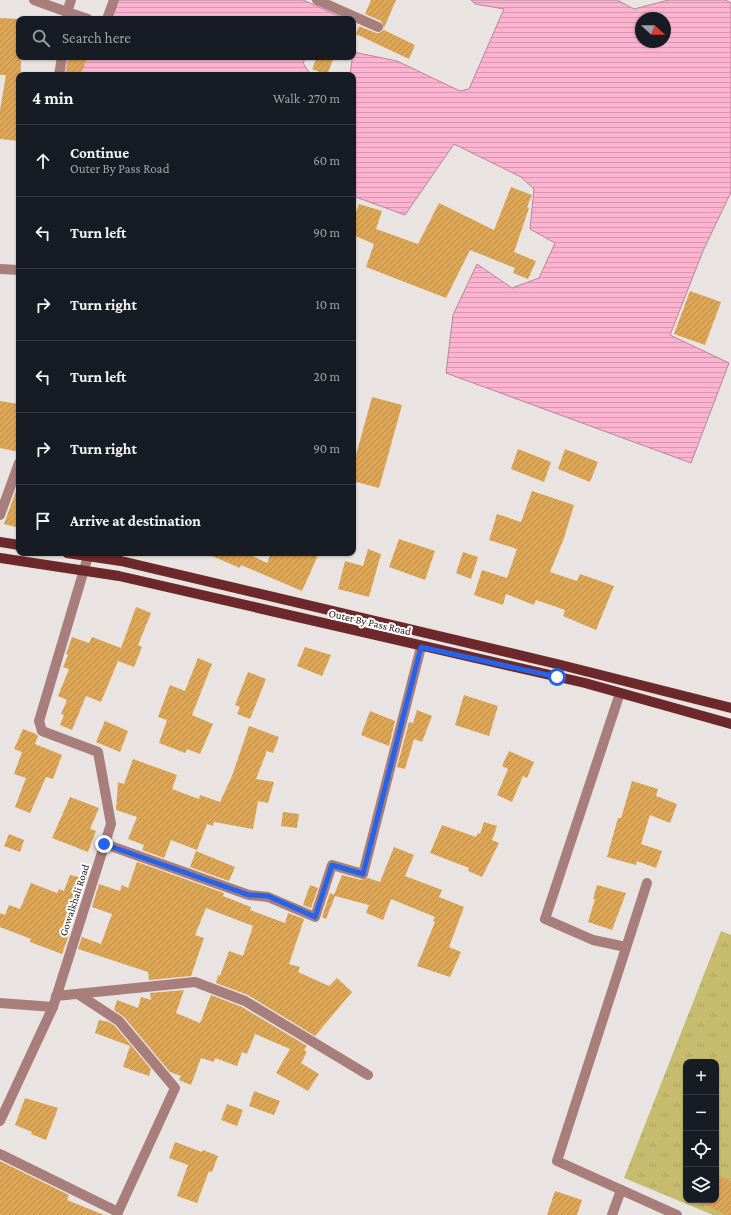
<!DOCTYPE html>
<meta charset="utf-8">
<style>
:root{--surface:#171b24;--page:#20242c;--text:#f1f3f6;--muted:#9ea1a6;--line:#363941}
body{margin:0;font-family:"Crimson Pro",serif;background:var(--page);color:var(--text)}
.controls{position:absolute;right:12px;bottom:12px;display:grid;overflow:hidden;border-radius:8px;box-shadow:0 1px 3px #0004}
.controls button{width:36px;height:36px;display:grid;place-items:center;padding:0;border:0;border-bottom:1px solid var(--line);background:var(--surface);color:var(--text);font:20px sans-serif}
.compass{position:absolute;left:635px;top:12px;width:36px;height:36px;border-radius:50%;background:var(--surface);box-shadow:0 1px 3px #0004;rotate:111deg}
.stop{position:absolute;width:12px;height:12px;margin:-9px;border:3px solid #2563eb;border-radius:50%;background:#fff}
.stop.end{background:#2563eb;border-color:#fff;box-shadow:0 1px 4px #0008}
.list{margin:0;padding:0;list-style:none}
h2{display:flex;justify-content:space-between;align-items:center;height:52px;margin:0;padding:0 16px;font-size:17px}
h2 small{font-size:13px;font-weight:400;color:var(--muted)}
.list li{display:grid;grid-template-columns:26px 1fr auto;gap:12px;align-items:center;box-sizing:border-box;height:72px;padding:0 16px;border-top:1px solid var(--line)}
.list b{display:block;font-size:15px;white-space:nowrap}
.list p{margin:0;font-size:13px;white-space:nowrap;color:var(--muted)}
.list em{font-size:13px;font-style:normal;color:var(--muted)}
.icon{flex:none;width:22px;height:22px;fill:none;stroke:currentColor;stroke-width:2;stroke-linecap:round;stroke-linejoin:round}
.map{position:relative;flex:none;width:731px;height:1215px;overflow:hidden}
.search{position:absolute;background:var(--surface);box-shadow:0 1px 3px #0004;left:16px;top:16px;width:340px;height:44px;display:flex;align-items:center;gap:10px;box-sizing:border-box;padding:0 14px;border-radius:8px;color:var(--muted);font-size:15px}
.panel{position:absolute;background:var(--surface);box-shadow:0 1px 3px #0004;left:16px;top:72px;width:340px;height:484px;border-radius:8px}
.map>svg:first-child{display:block}
.grass{fill:url(#grass-tufts);fill-rule:evenodd}
.water{fill:url(#water-rules);stroke:#b88599;fill-rule:evenodd}
.building{fill:url(#building-hatch)}
.lines{fill:none;stroke-linecap:round;stroke-linejoin:round}
.minor{stroke:#a87e7d;stroke-width:10}
.primary{stroke:#6c282b;stroke-width:10}
.route{stroke:#2563eb;stroke-width:5}
.labels{text-anchor:middle;dominant-baseline:central;stroke-width:4;stroke-linejoin:round;paint-order:stroke}
.street-label{font-size:11px;fill:#1d1b1a;stroke:#fff}
</style>
<div class="map">
<svg width="731" height="1215" viewBox="0 0 731 1215">
<defs>
<pattern id="grass-tufts" width="24" height="20" patternUnits="userSpaceOnUse"><rect width="24" height="20" fill="#c7bc6d"/><path d="M3 7l-1-3M5 7V3M7 7l1-3M15 17l-1-3M17 17v-4M19 17l1-3" fill="none" stroke="#aaa15e"/></pattern>
<pattern id="water-rules" width="6" height="5" patternUnits="userSpaceOnUse"><rect width="6" height="5" fill="#fbb3d0"/><path d="M0 2.5h6" fill="none" stroke="#d799b2"/></pattern>
<pattern id="building-hatch" width="6" height="6" patternUnits="userSpaceOnUse"><rect width="6" height="6" fill="#dca659"/><path d="M-1 1l2-2M0 6l6-6M5 7l2-2" fill="none" stroke="#bc8e4d"/></pattern>
</defs>
<rect width="100%" height="100%" fill="#e9e4e1"/>
<path class="grass" d="M721,931L731,935V1215H713L624,1178ZM686,1062H716V1200H686Z"/>
<g class="water">
<path d="M118,0H303L341,17L340,19H110Z"/>
<path d="M471,0H617L634,9L669,0H725L731,3V192L703,251L670,335L729,363L691,463L446,373L453,315L477,264L512,288L539,278L555,243L530,229L534,189L521,177L454,144L405,215L353,196V75H350L353,52L397,61L460,91L469,89L504,9L475,4ZM641,18H665V42H641Z"/>
<path d="M65,57H306L303,63L311,75H62Z"/>
</g>
<g class="building">
<path d="M371,0H396L384,28L381,21L365,14Z"/>
<path d="M0,18L19,19V57H21L19,141L0,139V110L6,75H0Z"/>
<path d="M359,26L376,33H379L384,30L415,45L409,59L356,34Z"/>
<path d="M68,57H88L80,75H66Z"/>
<path d="M317,57H334L327,75L312,69Z"/>
<path d="M511,187L532,195L527,207L529,208L514,252L536,261L528,279L513,273L515,268L470,250L446,298L366,267L374,244L353,235V221L359,204L382,211L376,229L418,244L439,203L494,230Z"/>
<path d="M690,291L721,302L705,345L674,334Z"/>
<path d="M372,397L402,405L379,488L353,481V466Z"/>
<path d="M0,401L19,404V452L0,448Z"/>
<path d="M518,449L551,462L544,482L511,469Z"/>
<path d="M565,449L598,462L590,482L558,469Z"/>
<path d="M18,485L19,486V528L4,524Z"/>
<path d="M532,491L574,505L564,538L550,572L577,581L580,574L614,586L596,630L563,616L565,610L536,600L534,605L506,594L503,605L474,595L482,570L507,578L517,549L489,540L497,514L521,522Z"/>
<path d="M399,539L435,551L425,580L389,567Z"/>
<path d="M368,549L381,554L369,597L338,589L345,561L363,566Z"/>
<path d="M463,552L478,557L471,579L456,573Z"/>
<path d="M205,553H246L267,563L271,553H319L302,591L241,565L240,568Z"/>
<path d="M136,607L151,613L138,645L142,647L134,667L118,661L101,702L86,696L72,730L60,725L64,715L61,714L67,700L58,696L69,669L63,667L68,655L66,654L72,637L89,643L92,637L121,648Z"/>
<path d="M305,647L331,655L322,676L297,666Z"/>
<path d="M198,658L212,664L192,715L213,724L200,754L187,749L185,753L159,743L167,720L158,717L170,685L185,691Z"/>
<path d="M248,672L266,679L250,719L237,714L240,707L235,705Z"/>
<path d="M464,695L498,706L489,736L455,725Z"/>
<path d="M417,710L432,716L422,742L414,739L405,769L397,767L409,722L413,723Z"/>
<path d="M370,711L395,721L389,746L361,735Z"/>
<path d="M105,721L128,731L120,752L96,742Z"/>
<path d="M249,726L279,737L273,753L267,751L256,779L274,782L268,803L258,801L253,829L214,822L213,826L207,824L197,850L171,840L164,858L142,850L144,845L128,839L137,817L116,810L118,782L124,784L133,759L177,775L172,789L199,799L200,795L220,802L232,776Z"/>
<path d="M23,729L36,734L38,736L35,744L62,755L53,779L46,777L30,813L15,807L26,778L14,774L22,752L14,749Z"/>
<path d="M509,751L534,762L527,778L523,776L512,802L497,795L508,769L502,766Z"/>
<path d="M632,781L658,789L656,796L677,804L670,823L650,815L649,818L641,844L662,851L656,868L637,861L636,865L607,857L618,818H621Z"/>
<path d="M70,797L99,808L90,829L96,831L88,852L52,838Z"/>
<path d="M283,812L299,814L297,828L281,826Z"/>
<path d="M484,822L497,826L492,840L499,843L482,877L468,871L469,868L430,853L442,825L476,837L478,833L480,834Z"/>
<path d="M9,834L24,840L20,852L4,846Z"/>
<path d="M394,847L414,855L405,876L442,890L439,897L464,907L449,947L461,952L450,977L417,966L435,922L433,921L435,917L391,899L383,920L366,913L369,905L335,896L326,919L322,917L330,893L334,895L342,875L361,880L368,878L380,882Z"/>
<path d="M196,851L235,867L229,881L190,867Z"/>
<path d="M137,862L224,893L223,896L251,907L250,910L285,923L288,913L304,919L289,964L300,967L298,972L329,986L337,978L352,992L315,1036L248,995L216,983L218,975L220,976L229,951L243,956L253,926L206,908L195,935L204,938L191,976L149,980L148,972L78,949L82,937L101,944L112,914L92,907L99,884L120,891L122,885L128,888Z"/>
<path d="M70,875L87,879L68,932H70L62,954L30,942L31,939L0,927V913L5,915L9,905L20,909L31,883L57,893L59,889L64,891Z"/>
<path d="M310,885L318,888L311,908L303,905Z"/>
<path d="M597,885L626,893L612,930L588,922L595,899H593Z"/>
<path d="M184,990L176,1013L200,1023L211,995L242,1007L307,1046L304,1050L307,1052L301,1063L319,1074L308,1091L276,1073L290,1049L255,1034L247,1054L242,1052L237,1066L215,1058L214,1062L201,1058L191,1085L179,1080L181,1076L170,1072L124,1017L114,1010L117,1000L138,1008L141,997L151,1000L150,993Z"/>
<path d="M99,1020L109,1022L115,1026L151,1069L149,1076L123,1067L130,1046L95,1033Z"/>
<path d="M254,1091L280,1101L274,1115L249,1106Z"/>
<path d="M25,1098L58,1108L46,1140L31,1134L32,1132L15,1125Z"/>
<path d="M227,1104L243,1110L237,1126L221,1120Z"/>
<path d="M175,1142L202,1152L203,1150L218,1156L212,1172L209,1171L197,1203L177,1196L188,1165L169,1158Z"/>
<path d="M0,1161L69,1195L67,1200L104,1215H0Z"/>
<path d="M716,1174L731,1181V1215H726L694,1200H716Z"/>
<path d="M555,1191L582,1200L577,1215H547Z"/>
</g>
<g class="lines">
<g class="minor">
<path d="M34,0L67,12V19"/>
<path d="M71,0L67,12L88,19"/>
<path d="M317,0L378,27"/>
<path d="M107,19L114,0"/>
<path d="M59,75L62,57"/>
<path d="M0,269L19,270"/>
<path d="M0,515L19,463"/>
<path d="M620,693L545,919L593,940L626,947"/>
<path d="M105,844L249,895L268,897L315,917L332,865L363,874L421,647"/>
<path d="M647,883L557,1161L677,1215"/>
<path d="M78,994L119,1021L175,1088L118,1212"/>
<path d="M56,996L195,982L245,1001L368,1075"/>
<path d="M0,1003L53,1007"/>
<path d="M0,1121L53,1007L111,824L98,752L42,731L39,721L89,553"/>
<path d="M0,1154L118,1212L117,1215"/>
<path d="M612,1215L621,1190"/>
</g>
<g class="primary">
<path d="M0,542L19,545"/>
<path d="M67,553L121,561L561,665L731,708"/>
<path d="M0,558L119,576L585,683L731,724"/>
</g>
</g>
<g class="lines">
<path class="route" d="M104,844L249,895L268,896L315,917L332,865L363,874L421,647L557,677"/>
</g>
<g class="labels">
<g class="street-label">
<text transform="translate(370 622) rotate(13)">Outer By Pass Road</text>
<text transform="translate(74 900) rotate(-72)">Gowalkhali Road</text>
</g>
</g>
</svg>
<div class="controls">
<button>+</button>
<button>−</button>
<button><svg class="icon" aria-label="locate" viewBox="0 0 24 24"><circle cx="12" cy="12" r="6"/><path d="M12 2v4M12 18v4M2 12h4M18 12h4"/></svg></button>
<button><svg class="icon" aria-label="layers" viewBox="0 0 24 24"><path d="M12 4l9 5-9 5-9-5zM3 14l9 5 9-5"/></svg></button>
</div>
<svg class="compass" viewBox="-18 -18 36 36"><path d="M0-13l5 13h-10z" fill="#e53935"/><path d="M0 13l5-13h-10z" fill="#9ea1a6"/></svg>
<div class="stop" style="left:557px;top:677px"></div>
<div class="stop end" style="left:104px;top:844px"></div>
<div class="search"><svg class="icon" aria-label="search" viewBox="0 0 24 24"><circle cx="10" cy="10" r="6"/><path d="M15 15l6 6"/></svg>Search here</div>
<section class="panel">
<h2>4 min<small>Walk · 270 m</small></h2>
<ul class="list">
<li><svg class="icon" aria-label="ahead" viewBox="0 0 24 24"><path d="M12 20V5M6 11l6-6 6 6"/></svg><div><b>Continue</b><p>Outer By Pass Road</p></div><em>60 m</em></li>
<li><svg class="icon" aria-label="left" viewBox="0 0 24 24"><path d="M17 20v-9H6M10 6l-5 5 5 5"/></svg><div><b>Turn left</b></div><em>90 m</em></li>
<li><svg class="icon" aria-label="right" viewBox="0 0 24 24"><path d="M7 20v-9h11M14 6l5 5-5 5"/></svg><div><b>Turn right</b></div><em>10 m</em></li>
<li><svg class="icon" aria-label="left" viewBox="0 0 24 24"><path d="M17 20v-9H6M10 6l-5 5 5 5"/></svg><div><b>Turn left</b></div><em>20 m</em></li>
<li><svg class="icon" aria-label="right" viewBox="0 0 24 24"><path d="M7 20v-9h11M14 6l5 5-5 5"/></svg><div><b>Turn right</b></div><em>90 m</em></li>
<li><svg class="icon" aria-label="arrive" viewBox="0 0 24 24"><path d="M6 21V4h12l-3 4 3 4H6"/></svg><div><b>Arrive at destination</b></div></li>
</ul>
</section>
</div>
